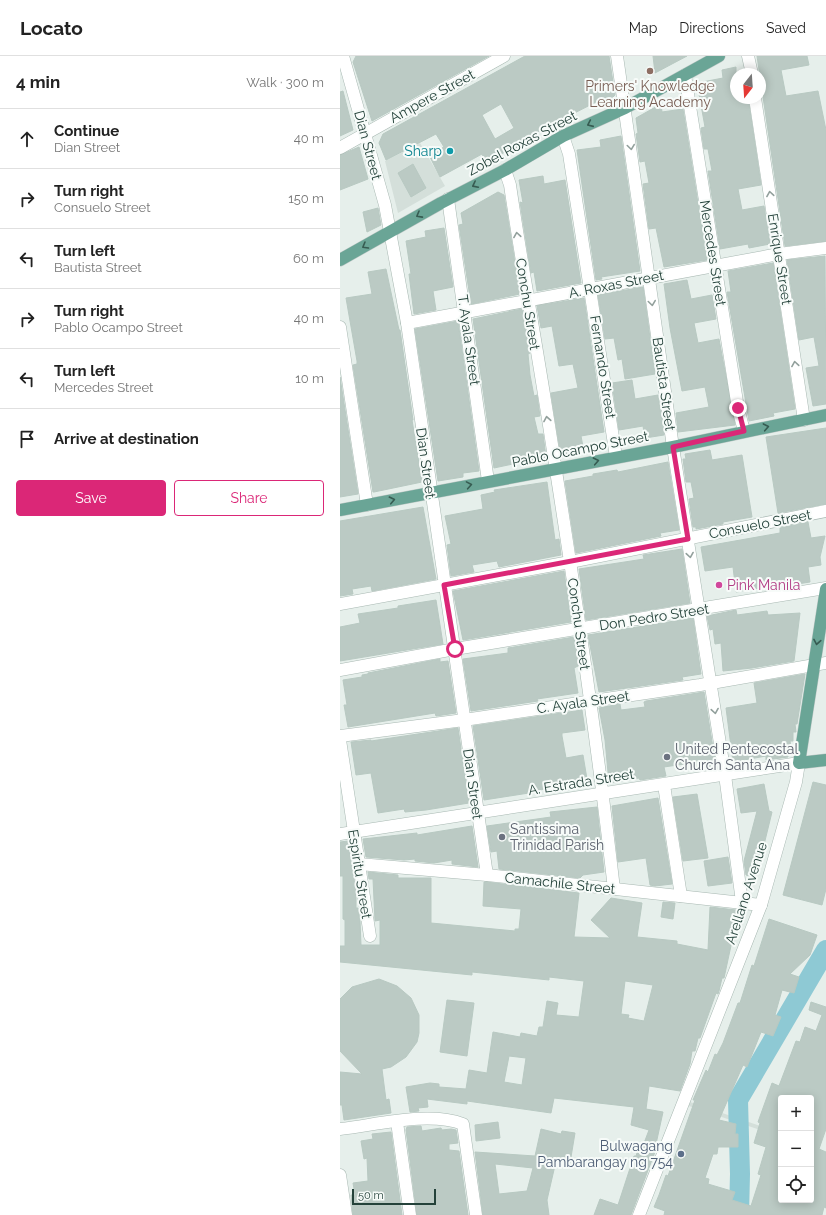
<!DOCTYPE html>
<meta charset="utf-8">
<style>
:root{--surface:#fff;--page:#f6f6f6;--text:#222;--muted:#767676;--line:#e0e0e0;--accent:#db2777}
body{margin:0;font-family:Raleway,sans-serif;background:var(--page);color:var(--text)}
.controls{position:absolute;right:12px;bottom:12px;display:grid;overflow:hidden;border-radius:4px;box-shadow:0 2px 10px #0003}
.controls button{width:36px;height:36px;display:grid;place-items:center;padding:0;border:0;border-bottom:1px solid var(--line);background:var(--surface);color:var(--text);font:20px sans-serif}
.compass{position:absolute;left:390px;top:12px;width:36px;height:36px;border-radius:50%;background:var(--surface);box-shadow:0 2px 10px #0003;rotate:197deg}
.scale{position:absolute;left:12px;bottom:10px;width:84px;box-sizing:border-box;padding-left:4px;border:2px solid #24423a;border-top:0;font-size:11px;line-height:14px;white-space:nowrap;color:#24423a;-webkit-text-stroke:3px #f7fbf9;paint-order:stroke}
.stop{position:absolute;width:12px;height:12px;margin:-9px;border:3px solid #db2777;border-radius:50%;background:#fff}
.stop.end{background:#db2777;border-color:#fff;box-shadow:0 1px 4px #0008}
.list{margin:0;padding:0;list-style:none}
h2{display:flex;justify-content:space-between;align-items:center;height:52px;margin:0;padding:0 16px;font-size:17px}
h2 small{font-size:13px;font-weight:400;color:var(--muted)}
.list li{display:grid;grid-template-columns:26px 1fr auto;gap:12px;align-items:center;box-sizing:border-box;height:60px;padding:0 16px;border-top:1px solid var(--line)}
.list b{display:block;font-size:15px;white-space:nowrap}
.list p{margin:0;font-size:13px;white-space:nowrap;color:var(--muted)}
.list em{font-size:13px;font-style:normal;color:var(--muted)}
.actions{display:flex;gap:8px;padding:12px 16px}
.actions a{flex:1;padding:9px 0;border:1px solid var(--accent);border-radius:4px;text-align:center;font-size:14px;color:var(--accent)}
.actions .main{background:var(--accent);color:#fff}
.icon{flex:none;width:22px;height:22px;fill:none;stroke:currentColor;stroke-width:2;stroke-linecap:round;stroke-linejoin:round}
.map{position:relative;flex:none;width:486px;height:1159px;overflow:hidden}
header{display:flex;align-items:center;gap:24px;box-sizing:border-box;height:56px;padding:0 20px;background:var(--surface);border-bottom:1px solid var(--line)}
header strong{font-size:19px}
nav{display:flex;gap:22px;margin-inline-start:auto;font-size:14px}
main{display:flex}
aside{flex:1;background:var(--surface)}
.map>svg:first-child{display:block}
.built{fill:#d4dfda}
.lines{fill:none;stroke-linecap:round;stroke-linejoin:round}
.river{stroke:#8ec9d4;stroke-width:20}
.building{fill:#bbcac4;stroke:#b8c9c2;fill-rule:evenodd}
.minor-casing{stroke:#a8b8b2;stroke-width:13}
.major-casing{stroke:#c2cac8;stroke-width:13}
.minor{stroke:#fff;stroke-width:12}
.major{stroke:#6aa596;stroke-width:12}
.oneway{stroke:#365b51}
.oneway2{stroke:#92a09c}
.route{stroke:#db2777;stroke-width:5}
.education-dot{fill:#8d6e63;stroke:#f7fbf9;stroke-width:1.5}
.culture-dot{fill:#0f9aa8;stroke:#f7fbf9;stroke-width:1.5}
.hotel-dot{fill:#d1479c;stroke:#f7fbf9;stroke-width:1.5}
.worship-dot{fill:#6b7280;stroke:#f7fbf9;stroke-width:1.5}
.service-dot{fill:#5c6f8a;stroke:#f7fbf9;stroke-width:1.5}
.labels{text-anchor:middle;dominant-baseline:central;stroke-width:4;stroke-linejoin:round;paint-order:stroke}
.education-label{font-size:14px;fill:#785e54;stroke:#f7fbf9}
.street-label{font-size:14px;fill:#24423a;stroke:#f7fbf9}
.culture-label{font-size:14px;fill:#0d838f;stroke:#f7fbf9;text-anchor:end}
.hotel-label{font-size:14px;fill:#b23c85;stroke:#f7fbf9;text-anchor:start}
.worship-label{font-size:14px;fill:#5b616d;stroke:#f7fbf9;text-anchor:start}
.service-label{font-size:14px;fill:#4e5e75;stroke:#f7fbf9;text-anchor:end}
</style>
<header>
<strong>Locato</strong>
<nav><a>Map</a><a>Directions</a><a>Saved</a></nav>
</header>
<main>
<aside>
<h2>4 min<small>Walk · 300 m</small></h2>
<ul class="list">
<li><svg class="icon" aria-label="ahead" viewBox="0 0 24 24"><path d="M12 20V5M6 11l6-6 6 6"/></svg><div><b>Continue</b><p>Dian Street</p></div><em>40 m</em></li>
<li><svg class="icon" aria-label="right" viewBox="0 0 24 24"><path d="M7 20v-9h11M14 6l5 5-5 5"/></svg><div><b>Turn right</b><p>Consuelo Street</p></div><em>150 m</em></li>
<li><svg class="icon" aria-label="left" viewBox="0 0 24 24"><path d="M17 20v-9H6M10 6l-5 5 5 5"/></svg><div><b>Turn left</b><p>Bautista Street</p></div><em>60 m</em></li>
<li><svg class="icon" aria-label="right" viewBox="0 0 24 24"><path d="M7 20v-9h11M14 6l5 5-5 5"/></svg><div><b>Turn right</b><p>Pablo Ocampo Street</p></div><em>40 m</em></li>
<li><svg class="icon" aria-label="left" viewBox="0 0 24 24"><path d="M17 20v-9H6M10 6l-5 5 5 5"/></svg><div><b>Turn left</b><p>Mercedes Street</p></div><em>10 m</em></li>
<li><svg class="icon" aria-label="arrive" viewBox="0 0 24 24"><path d="M6 21V4h12l-3 4 3 4H6"/></svg><div><b>Arrive at destination</b></div></li>
</ul>
<div class="actions"><a class="main">Save</a><a>Share</a></div>
</aside>
<div class="map">
<svg width="486" height="1159" viewBox="0 0 486 1159">
<rect width="100%" height="100%" fill="#e6efeb"/>
<g class="built">
<path d="M80,87L105,130L58,157L45,105Z"/>
<path d="M344,1044L441,1077V1081L343,1048Z"/>
</g>
<g class="lines">
<path class="river" d="M399,1159L400,1118L398,1044L486,894"/>
</g>
<g class="building">
<path d="M16,0H149L32,65L13,6Z"/>
<path d="M185,0H269L275,39L271,43L261,47L260,44L211,69L190,80L192,84L166,98L165,96L146,106L142,98L100,121L89,99L104,91L96,78L46,104L39,87L43,78ZM161,48L174,72L155,83L142,59Z"/>
<path d="M313,0H347L315,17Z"/>
<path d="M417,0H467L469,9L441,14L446,40L478,35L486,74V185L445,190Z"/>
<path d="M396,11V42H408L421,129L398,133L402,154L424,150L430,188L409,192L408,188L380,193L368,115H372L368,93H364L361,72L365,71L357,27L383,22L382,14Z"/>
<path d="M3,35L13,74L0,80V36Z"/>
<path d="M321,48L322,56L343,53L367,204L324,211L316,172L309,173L303,128L309,127L305,105L300,106L296,78L298,77L296,62Z"/>
<path d="M281,80L300,215L261,221L262,223L256,224L237,94L261,91L260,84Z"/>
<path d="M19,91L28,123L0,134V99Z"/>
<path d="M73,108L86,132L71,141L58,117Z"/>
<path d="M203,120L204,128L225,124L241,227L197,235L194,216L191,217L180,146L183,147L179,124Z"/>
<path d="M158,136L164,139L180,238L131,248L119,169L123,168L121,157Z"/>
<path d="M38,152L41,169L27,176L23,156Z"/>
<path d="M104,172L113,231L93,235L96,254L74,258L69,218H71L66,185L86,181L85,175Z"/>
<path d="M485,200L486,348L473,350L466,312L479,310L474,281L459,284L447,204Z"/>
<path d="M433,207L455,353L433,357L434,360L409,365L387,236H391L388,215Z"/>
<path d="M46,213L59,274H60L73,364H72L82,426L34,436H33L13,309L17,308V305L6,242L32,238L28,216Z"/>
<path d="M347,224L351,243L372,239L376,263L354,267L358,287L379,283L395,369L338,376L336,357L369,351L365,331L342,335L330,272L324,228Z"/>
<path d="M303,231L315,318L285,323L282,303L278,304L274,282L265,283L258,239Z"/>
<path d="M244,242L264,376L241,380L244,396L221,400L211,337L238,332L233,308L219,310L212,270L201,272L197,250Z"/>
<path d="M182,253L190,297L188,298L190,319L194,340L197,339L200,360L194,361L198,378H203L206,401L154,412L133,263Z"/>
<path d="M118,265L139,415L123,417V421L98,425L75,273Z"/>
<path d="M0,321L18,438L0,441Z"/>
<path d="M292,324L295,343L318,339L324,379L305,382L303,370L279,374L272,327Z"/>
<path d="M486,372V448L438,457L426,381Z"/>
<path d="M370,394L372,404L402,399L412,461L383,466V468L356,473V471H353L349,443L354,442L351,426H346L343,403H346L345,398Z"/>
<path d="M328,406L339,474L320,477L321,480L236,497L225,425L253,420V418L277,414L278,416Z"/>
<path d="M207,426L215,484L219,483L221,499L159,511L157,505L132,509L134,516L111,520L107,489L111,488L105,460L143,453L141,439L155,436L154,434Z"/>
<path d="M83,451L96,523L32,535L31,530L12,533L13,538L0,540V465Z"/>
<path d="M468,466L471,482L485,480L480,501L481,509L468,511L470,526L451,529L450,527L396,536L393,511L365,515L361,491L440,477V472Z"/>
<path d="M342,493L350,547L246,564L239,513L304,503L303,499Z"/>
<path d="M224,515L231,566L123,584L113,535Z"/>
<path d="M96,544L103,588L0,605V571L20,567L18,558L58,552V550Z"/>
<path d="M396,554L397,559L427,555L428,559L460,557L454,605L412,612L383,615L381,587L375,588L373,573L370,574L367,560Z"/>
<path d="M353,562L361,618L342,621L343,624L259,636L248,579Z"/>
<path d="M234,581L238,610L234,612L238,637L197,643L198,645L131,655L123,603L168,597V592Z"/>
<path d="M100,603V606L108,605L116,657L96,660L95,657L8,671L4,649H7L3,624L22,621V619L28,618V617Z"/>
<path d="M465,618L457,668H455L456,676H453V685H450L451,693L447,694L448,701L426,704V700L393,706L386,652L417,647L414,627Z"/>
<path d="M364,636L376,710L352,714L351,707L324,711L326,720L300,724L299,722L269,727L265,684L259,652L280,648L281,654L305,651L304,646L306,645Z"/>
<path d="M242,654L245,674L222,677V680L226,702L243,699L247,723L223,727V728L204,731V733L189,737L144,744L133,670Z"/>
<path d="M118,672L129,747L86,754L65,756L64,753L38,757L31,717L16,719L11,686L31,684V685Z"/>
<path d="M473,726L486,729V833L482,849L443,839Z"/>
<path d="M424,728L429,755L432,756L422,797L420,796L414,821L406,819L404,805L417,755L401,757L397,733Z"/>
<path d="M357,738L368,802L343,805L333,741Z"/>
<path d="M318,742L332,828L315,830L310,829L306,802L278,806L272,750Z"/>
<path d="M257,751L264,816L243,819L240,822L159,813L157,795L151,796L147,770L211,761L210,756Z"/>
<path d="M132,770L138,811L112,808V804L94,807L75,805V803L64,804L26,801L23,783L77,777V779Z"/>
<path d="M8,785L16,836V852H18L20,865L21,889H40V864L35,865L33,823H29L28,816L58,819V822H91V867L175,875V873H179L181,853L143,850L144,826H146L239,837L234,881L270,882L251,864L271,842L302,847L297,881L337,885V888L368,894L370,851L396,854L394,886L392,885L384,922H382L379,935L378,938L376,937L360,982H358L355,995H352L350,1008L340,1035L309,1030L306,1053L323,1056L316,1088H318L291,1159H254L260,1143L278,1149L294,1100H296L298,1094L301,1095L309,1074L291,1069L294,1051L214,1042L211,1057L127,1045V1048L87,1043L88,1051L78,1052L79,1055L70,1056L66,1031L90,1027L99,1028V1031L126,1033L129,1014L147,1017L153,976L180,981L181,977L197,980L199,971H203L207,945L218,947L216,959L239,961L244,925L209,921V924L132,916V919L0,906V890H5V864L3,863V820H0V786ZM285,925L313,929L304,965L288,962L289,959L281,958ZM169,1000L186,1002L182,1029L164,1026Z"/>
<path d="M388,801L392,827L368,830L364,805Z"/>
<path d="M323,846L335,847L333,863L321,861Z"/>
<path d="M429,863L477,879L470,899L450,918L459,921L454,937L442,934L435,959L441,961L433,980L421,976L407,1011L403,1009L379,1064L396,1068L395,1078H398V1091H378L377,1098H373L365,1122L369,1123L368,1128L395,1136L392,1144L411,1150L421,1119L418,1118L426,1091L414,1087L420,1067L418,1066L432,1027L439,1030L456,985L460,986L465,971L476,975L482,959L469,954L471,946L486,951V1073L479,1093L486,1096V1152L484,1151L482,1159H324L325,1155L314,1151L319,1139L326,1119L328,1120L355,1044H353L366,1014L368,1016L375,998L377,999L383,987L398,947H400L412,909L414,910ZM441,1042H471V1118L473,1119L471,1125V1144H441Z"/>
<path d="M39,923L57,930L71,942L79,959V977L77,986L66,1001L51,1011L42,1013L46,1044L49,1043L51,1057L4,1064L2,1049H0V1016L22,1018L0,995V943L12,931Z"/>
<path d="M107,944L134,947L127,1000L100,996Z"/>
<path d="M158,1066L160,1082L136,1085L135,1069Z"/>
<path d="M81,1070L82,1075L101,1072L102,1074L111,1073L116,1074L118,1087L109,1088V1094L119,1095L128,1159H77L66,1074L67,1071Z"/>
<path d="M201,1073L221,1078L222,1075L235,1077L230,1107L216,1105L207,1144L209,1159H143L135,1096L195,1100ZM155,1108L193,1112L187,1135L159,1138Z"/>
<path d="M51,1076L62,1159H13L11,1139H15L13,1127L28,1125L27,1102L24,1103L21,1085L33,1083L32,1078Z"/>
</g>
<g class="lines">
<defs>
<g id="minor">
<path d="M3,0L45,149L67,267L147,819"/>
<path d="M277,0L333,391L385,719L402,846"/>
<path d="M408,0L412,18"/>
<path d="M345,19L398,352L404,375"/>
<path d="M415,42L464,364"/>
<path d="M223,80L229,98L276,401"/>
<path d="M0,92L164,0"/>
<path d="M165,114L170,129C184,224 202,319 216,415C238,554 258,693 274,833"/>
<path d="M108,143L148,425"/>
<path d="M67,267L439,198L486,192"/>
<path d="M0,271L27,449"/>
<path d="M0,548L230,506L486,455"/>
<path d="M0,614L115,593L486,532"/>
<path d="M0,680L124,664L360,629L486,607"/>
<path d="M0,684L30,880"/>
<path d="M324,729L341,840"/>
<path d="M0,778L459,707L456,726L421,849L299,1159"/>
<path d="M19,808L147,819L421,849"/>
<path d="M57,1066L70,1159"/>
<path d="M0,1073C37,1069 88,1055 123,1068L136,1159"/>
<path d="M0,1119L6,1159"/>
</g>
<g id="major">
<path d="M0,204L101,147L165,114L223,80L285,52L379,0"/>
<path d="M0,454L333,391L486,359"/>
<path d="M486,533L459,707L486,704"/>
</g>
</defs>
<use href="#minor" class="minor-casing"/>
<use href="#major" class="major-casing"/>
<use href="#minor" class="minor"/>
<use href="#major" class="major"/>
</g>
<defs><path id="oneway-chevron" d="M-2-3.5L2.5 0L-2 3.5" fill="none" stroke-width="1.6" stroke-linecap="round" stroke-linejoin="round"/></defs>
<g class="oneway">
<use href="#oneway-chevron" transform="translate(250 68) rotate(156)"/>
<use href="#oneway-chevron" transform="translate(135 129) rotate(153)"/>
<use href="#oneway-chevron" transform="translate(79 159) rotate(151)"/>
<use href="#oneway-chevron" transform="translate(25 190) rotate(150)"/>
<use href="#oneway-chevron" transform="translate(426 371) rotate(-11)"/>
<use href="#oneway-chevron" transform="translate(256 405) rotate(-11)"/>
<use href="#oneway-chevron" transform="translate(129 429) rotate(-10)"/>
<use href="#oneway-chevron" transform="translate(52 444) rotate(-12)"/>
<use href="#oneway-chevron" transform="translate(477 586) rotate(100)"/>
</g>
<g class="oneway2">
<use href="#oneway-chevron" transform="translate(291 91) rotate(82)"/>
<use href="#oneway-chevron" transform="translate(430 138) rotate(-99)"/>
<use href="#oneway-chevron" transform="translate(177 179) rotate(-99)"/>
<use href="#oneway-chevron" transform="translate(312 247) rotate(82)"/>
<use href="#oneway-chevron" transform="translate(455 308) rotate(-99)"/>
<use href="#oneway-chevron" transform="translate(207 363) rotate(-100)"/>
<use href="#oneway-chevron" transform="translate(350 499) rotate(81)"/>
<use href="#oneway-chevron" transform="translate(375 655) rotate(81)"/>
</g>
<g class="lines">
<path class="route" d="M115,593L104,529L348,483L333,391L404,375L398,352"/>
</g>
<circle class="education-dot" cx="310" cy="15" r="4"/>
<circle class="culture-dot" cx="110" cy="95" r="4"/>
<circle class="hotel-dot" cx="379" cy="529" r="4"/>
<g class="worship-dot">
<circle cx="327" cy="701" r="4"/>
<circle cx="162" cy="781" r="4"/>
</g>
<circle class="service-dot" cx="341" cy="1098" r="4"/>
<g class="labels">
<g class="education-label">
<text x="310" y="30">Primers' Knowledge<tspan x="310" dy="16">Learning Academy</tspan></text>
</g>
<g class="street-label">
<text transform="translate(92 40) rotate(-29)">Ampere Street</text>
<text transform="translate(182 87) rotate(-28)">Zobel Roxas Street</text>
<text transform="translate(28 89) rotate(75)">Dian Street</text>
<text transform="translate(373 197) rotate(81)">Mercedes Street</text>
<text transform="translate(440 203) rotate(81)">Enrique Street</text>
<text transform="translate(276 228) rotate(-11)">A. Roxas Street</text>
<text transform="translate(188 248) rotate(81)">Conchu Street</text>
<text transform="translate(129 284) rotate(82)">T. Ayala Street</text>
<text transform="translate(263 311) rotate(81)">Fernando Street</text>
<text transform="translate(324 328) rotate(82)">Bautista Street</text>
<text transform="translate(240 393) rotate(-11)">Pablo Ocampo Street</text>
<text transform="translate(86 407) rotate(82)">Dian Street</text>
<text transform="translate(420 468) rotate(-11)">Consuelo Street</text>
<text transform="translate(314 561) rotate(-9)">Don Pedro Street</text>
<text transform="translate(239 568) rotate(82)">Conchu Street</text>
<text transform="translate(243 646) rotate(-8)">C. Ayala Street</text>
<text transform="translate(241 726) rotate(-9)">A. Estrada Street</text>
<text transform="translate(133 728) rotate(82)">Dian Street</text>
<text transform="translate(20 818) rotate(81)">Espiritu Street</text>
<text transform="translate(220 827) rotate(6)">Camachile Street</text>
<text transform="translate(406 837) rotate(-72)">Arellano Avenue</text>
</g>
<g class="culture-label">
<text x="102" y="95">Sharp</text>
</g>
<g class="hotel-label">
<text x="387" y="529">Pink Manila</text>
</g>
<g class="worship-label">
<text x="335" y="693">United Pentecostal<tspan x="335" dy="16">Church Santa Ana</tspan></text>
<text x="170" y="773">Santissima<tspan x="170" dy="16">Trinidad Parish</tspan></text>
</g>
<g class="service-label">
<text x="333" y="1090">Bulwagang<tspan x="333" dy="16">Pambarangay ng 754</tspan></text>
</g>
</g>
</svg>
<div class="controls">
<button>+</button>
<button>−</button>
<button><svg class="icon" aria-label="locate" viewBox="0 0 24 24"><circle cx="12" cy="12" r="6"/><path d="M12 2v4M12 18v4M2 12h4M18 12h4"/></svg></button>
</div>
<svg class="compass" viewBox="-18 -18 36 36"><path d="M0-13l5 13h-10z" fill="#e53935"/><path d="M0 13l5-13h-10z" fill="#767676"/></svg>
<div class="scale">50 m</div>
<div class="stop" style="left:115px;top:593px"></div>
<div class="stop end" style="left:398px;top:352px"></div>
</div>
</main>
